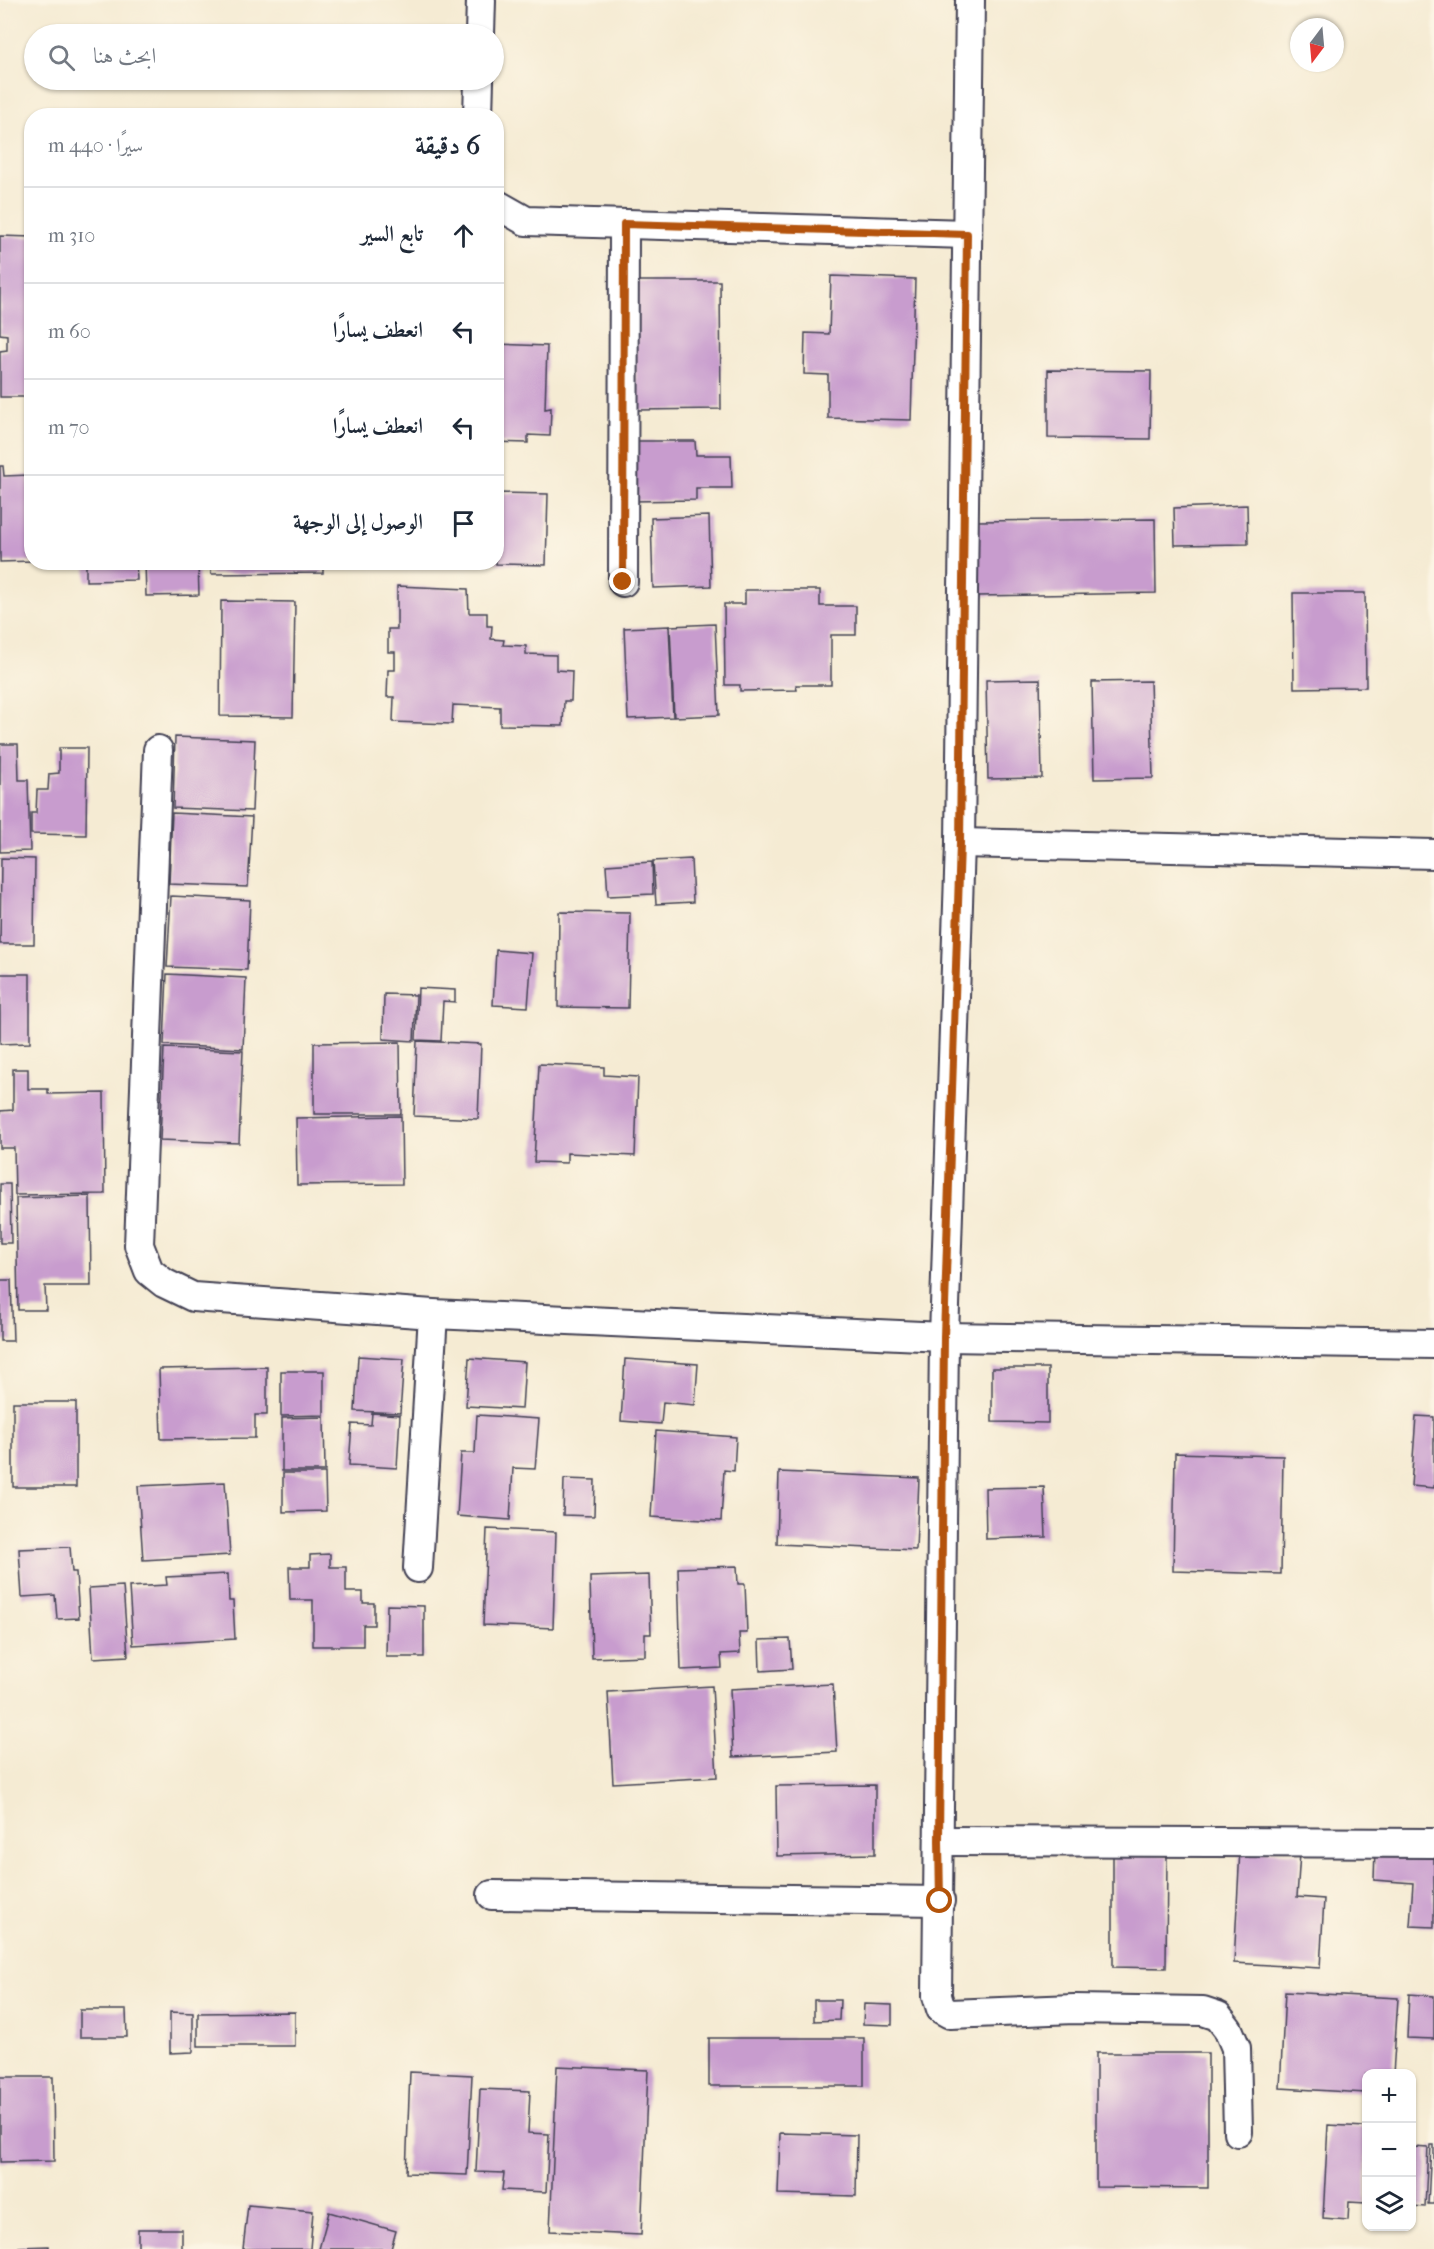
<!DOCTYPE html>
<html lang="ar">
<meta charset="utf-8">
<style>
:root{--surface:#fff;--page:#f2f2f3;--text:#1f2937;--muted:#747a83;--line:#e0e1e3}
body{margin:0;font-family:"IM FELL French Canon",Amiri,serif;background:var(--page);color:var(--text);direction:rtl}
.controls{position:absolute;right:18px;bottom:18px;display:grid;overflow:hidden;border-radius:12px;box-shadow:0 2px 4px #0004}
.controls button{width:54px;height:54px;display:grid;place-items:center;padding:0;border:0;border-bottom:2px solid var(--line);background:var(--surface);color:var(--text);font:30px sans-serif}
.compass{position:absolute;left:1290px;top:18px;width:54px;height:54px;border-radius:50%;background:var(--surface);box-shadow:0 2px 4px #0004;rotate:196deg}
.stop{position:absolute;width:18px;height:18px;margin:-14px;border:4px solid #b45309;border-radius:50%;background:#fff}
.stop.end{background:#b45309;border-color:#fff;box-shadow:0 2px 6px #0008}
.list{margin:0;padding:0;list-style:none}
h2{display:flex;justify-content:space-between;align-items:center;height:78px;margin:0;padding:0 24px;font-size:26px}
h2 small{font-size:20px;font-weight:400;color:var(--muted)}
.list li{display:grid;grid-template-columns:39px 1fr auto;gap:18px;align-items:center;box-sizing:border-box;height:96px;padding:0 24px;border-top:2px solid var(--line)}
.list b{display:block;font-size:22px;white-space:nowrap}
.list em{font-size:20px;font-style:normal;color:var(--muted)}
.icon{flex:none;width:33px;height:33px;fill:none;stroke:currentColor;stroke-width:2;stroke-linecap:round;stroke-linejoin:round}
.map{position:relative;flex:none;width:1434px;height:2249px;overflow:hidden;direction:ltr}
.search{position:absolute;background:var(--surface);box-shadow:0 2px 4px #0004;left:24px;top:24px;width:480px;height:66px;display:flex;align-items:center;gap:15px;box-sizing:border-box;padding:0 21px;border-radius:33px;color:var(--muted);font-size:22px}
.panel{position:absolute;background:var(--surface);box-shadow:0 2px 4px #0004;left:24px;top:108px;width:480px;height:462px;border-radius:24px;direction:rtl}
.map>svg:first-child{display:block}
.building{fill:#c89cce}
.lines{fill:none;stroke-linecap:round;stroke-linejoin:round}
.street-casing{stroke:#424052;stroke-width:32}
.street{stroke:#fff;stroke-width:28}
.route{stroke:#b45309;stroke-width:8}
</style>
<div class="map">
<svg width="1434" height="2249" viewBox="0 0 1434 2249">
<rect width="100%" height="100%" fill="#fcf5e5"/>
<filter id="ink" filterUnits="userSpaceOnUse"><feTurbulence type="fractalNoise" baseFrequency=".0167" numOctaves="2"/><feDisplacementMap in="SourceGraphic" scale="12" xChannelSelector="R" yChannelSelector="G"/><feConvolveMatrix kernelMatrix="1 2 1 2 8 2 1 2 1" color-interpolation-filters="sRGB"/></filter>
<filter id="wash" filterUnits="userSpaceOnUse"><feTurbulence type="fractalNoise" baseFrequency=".008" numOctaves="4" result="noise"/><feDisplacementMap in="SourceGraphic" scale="24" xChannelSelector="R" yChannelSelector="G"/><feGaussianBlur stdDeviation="1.35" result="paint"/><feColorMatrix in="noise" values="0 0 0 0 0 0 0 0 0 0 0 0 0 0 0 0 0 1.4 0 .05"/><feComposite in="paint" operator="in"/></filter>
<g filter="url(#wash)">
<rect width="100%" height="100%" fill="#f5ebd3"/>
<g id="blocks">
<g class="building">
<path d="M0,236L32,237V397H0V351L7,350V335L0,334Z"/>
<path d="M831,276L915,279L911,420L828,418V375L804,374L805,333L829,334Z"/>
<path d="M635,281H720L721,409L636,410Z"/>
<path d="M496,344L547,346L545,409L551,408L550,436L528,435V443L496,442Z"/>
<path d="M1048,370L1151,371L1150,439L1048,438Z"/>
<path d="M631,441H695L696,455H731L732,488H696V500L632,501Z"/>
<path d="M0,466H3L4,476L29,475L32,561L0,562Z"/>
<path d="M496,493L548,494L546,565L496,564Z"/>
<path d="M1247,505L1248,544L1175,545L1174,508Z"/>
<path d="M709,516L711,586L653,588L651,518Z"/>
<path d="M1155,519L1156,593L976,596L975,521Z"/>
<path d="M86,562H136L137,580L86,581Z"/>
<path d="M145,562H198L199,595L146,596Z"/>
<path d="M211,562H323V573L211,574Z"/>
<path d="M397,586L468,589L469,613H487V626H492L491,639L504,640L503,645L526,646V654L556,655V670L572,671L571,701H564L563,726L500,725V707L453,705L452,724L393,722L394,697H387L388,670H395V652H388V629H397Z"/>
<path d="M745,590H820V606H856V635H831V685H796L797,690L740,691V685H725L724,604H745Z"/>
<path d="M1293,593H1365L1366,687L1294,688Z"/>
<path d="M221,601L295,602L293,717L220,716Z"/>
<path d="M715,624L719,715L674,717L670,626Z"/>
<path d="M669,626L673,717L628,719L624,628Z"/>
<path d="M1040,679L1042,778L988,779L986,680Z"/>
<path d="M1150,681L1153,778L1094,779L1092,682Z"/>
<path d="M175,737L255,740L252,811L173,808Z"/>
<path d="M0,744H18L19,780H28L30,851L0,852Z"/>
<path d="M59,748H87L86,835L31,834V813H36L37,790H48L49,774L59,773Z"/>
<path d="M172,813L252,817L248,887L169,884Z"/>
<path d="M1,858L35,859L34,944H0Z"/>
<path d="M691,859L693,902L656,904L653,861Z"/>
<path d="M652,862L653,894L608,896L606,865Z"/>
<path d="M171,896L250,900L247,970L167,967Z"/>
<path d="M559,912L630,913L628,1008L558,1007Z"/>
<path d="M496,950L532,953L528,1007L493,1005Z"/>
<path d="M0,974H30V1043L0,1044Z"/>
<path d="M167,974L246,978L243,1049L164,1045Z"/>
<path d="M418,988L455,990V1002L443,1001L441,1041L416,1040Z"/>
<path d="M384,994L416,995L414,1041L383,1039Z"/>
<path d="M417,1041L481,1044L478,1119L414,1116Z"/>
<path d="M400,1042L401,1114H314V1043Z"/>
<path d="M164,1048L243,1051L239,1143L160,1140Z"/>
<path d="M539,1064L604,1067V1075L638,1077L635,1156L567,1153V1163L534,1162Z"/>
<path d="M13,1069H28V1089H48V1094L104,1093L105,1194L15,1195L14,1148H0V1111L13,1110Z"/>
<path d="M401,1116L402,1184L297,1185L296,1118Z"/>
<path d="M0,1184H10L11,1243H0Z"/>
<path d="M90,1196L91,1286H45L46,1310H18L16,1198Z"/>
<path d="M0,1280H11L13,1341H0Z"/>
<path d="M358,1356L404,1359L400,1413L355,1411Z"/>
<path d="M469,1358L525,1362L522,1409L466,1406Z"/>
<path d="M625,1359L698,1364L695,1405L663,1402L661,1424L621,1421Z"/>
<path d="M267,1367V1415H255V1438L161,1439L159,1369Z"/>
<path d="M992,1368H1048V1423L992,1422Z"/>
<path d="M281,1371H324V1415L281,1416Z"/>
<rect x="13" y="1402" width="63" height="85"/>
<path d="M372,1413L400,1415L397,1468L349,1465L352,1424L371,1425Z"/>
<path d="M477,1415L539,1419L535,1469L513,1468L510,1520L457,1516L461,1453H475Z"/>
<path d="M1416,1416L1434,1417V1488L1411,1486Z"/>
<path d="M324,1417L325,1471H282V1418Z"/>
<path d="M656,1431L736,1437L734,1471L724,1470L721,1521L651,1517Z"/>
<path d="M1175,1453L1283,1456L1281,1574L1173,1571Z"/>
<path d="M779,1472L919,1478L916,1550L777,1544Z"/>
<path d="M283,1473H325L326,1511L283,1512Z"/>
<path d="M564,1479L595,1480L594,1516L563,1515Z"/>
<path d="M225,1482L230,1555L143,1560L138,1486Z"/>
<path d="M1044,1487L1046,1537L986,1539L985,1488Z"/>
<path d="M487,1529L556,1532L553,1628L483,1625Z"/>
<path d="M70,1547L72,1572H76L79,1618L57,1619L55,1595L22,1597L19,1549Z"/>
<path d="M330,1554V1567H346V1592H363V1603H374V1625H363V1646H313V1600H290L289,1567H310V1555Z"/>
<path d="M737,1566L738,1584H745L747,1633H739L740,1653L721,1654L722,1668L681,1670L678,1568Z"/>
<path d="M228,1574L229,1601H233L235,1639L133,1645L129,1587L167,1585L166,1577Z"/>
<path d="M649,1575L651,1634H645V1656L592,1658L590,1577Z"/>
<path d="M123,1586L128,1656L93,1658L89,1588Z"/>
<path d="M387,1605L424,1606V1657H386Z"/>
<path d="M790,1639L792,1669L760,1671L759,1640Z"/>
<path d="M833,1684L837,1752L733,1757L730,1689Z"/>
<path d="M712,1686L717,1777L613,1783L608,1692Z"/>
<path d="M875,1785V1854L777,1856L776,1786Z"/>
<path d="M1240,1849L1300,1853L1297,1897L1324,1899L1320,1968L1234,1963Z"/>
<path d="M1375,1850L1434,1853V1927L1410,1926L1413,1883L1374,1880Z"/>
<path d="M1113,1854L1167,1855L1166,1968L1113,1967Z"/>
<path d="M1285,1992L1398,1998L1393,2074H1366V2093L1280,2088Z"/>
<path d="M1409,1994L1434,1996V2039L1407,2038Z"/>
<path d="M814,2000H840L839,2020L814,2021Z"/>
<path d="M864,2004L892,2005V2025L863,2024Z"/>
<path d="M80,2010H126L127,2037H80Z"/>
<path d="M170,2012L193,2013V2052L170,2053Z"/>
<path d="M295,2012V2046H198V2013Z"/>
<rect x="709" y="2038" width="155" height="48"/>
<path d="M1096,2053H1208V2188L1096,2187Z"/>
<path d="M557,2066L648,2070L641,2235L550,2231Z"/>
<path d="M410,2072L472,2075L467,2175L406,2173Z"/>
<path d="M0,2077H53L54,2161L0,2162Z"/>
<path d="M480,2089L530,2091L528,2133L549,2134L546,2192L502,2190L504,2173L476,2172Z"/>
<path d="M1328,2125L1366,2127V2203L1349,2202L1348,2220L1323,2218Z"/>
<path d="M780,2133L857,2135L856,2196L778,2194Z"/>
<path d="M1431,2145H1434V2204H1428Z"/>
<path d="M1412,2147L1428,2148L1425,2207L1412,2206Z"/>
<path d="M248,2205L313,2211L310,2249H243Z"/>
<path d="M329,2212L396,2231L391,2249H319Z"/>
<rect x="138" y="2229" width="44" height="20"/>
<path d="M49,2246V2249H19V2247Z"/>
</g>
</g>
</g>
<g filter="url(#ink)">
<use href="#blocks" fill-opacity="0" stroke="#424052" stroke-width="1.5"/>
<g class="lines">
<defs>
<g id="street">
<path d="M970,0L960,843L944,1337L937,1996L941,2009L950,2014L1074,2009L1203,2011L1218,2016L1228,2029L1236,2048L1238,2132"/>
<path d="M480,34L481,0"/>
<path d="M478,116L479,80"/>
<path d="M496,204L526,221L967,234"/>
<path d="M623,582L624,224"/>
<path d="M158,750L139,1245L149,1271L164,1283L193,1297L433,1314L944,1337L1434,1344"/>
<path d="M960,843L1434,854"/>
<path d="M418,1568L433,1314"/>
<path d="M939,1841L1434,1843"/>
<path d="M492,1895L940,1901"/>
</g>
</defs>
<use href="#street" class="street-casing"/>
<use href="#street" class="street"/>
</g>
</g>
<g class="lines" filter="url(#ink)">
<path class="route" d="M623,582L624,224L967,234L960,843L944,1337L939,1841L940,1901"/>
</g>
</svg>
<div class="controls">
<button>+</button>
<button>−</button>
<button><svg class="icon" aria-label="layers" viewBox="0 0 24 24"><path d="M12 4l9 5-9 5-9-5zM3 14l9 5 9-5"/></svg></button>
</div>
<svg class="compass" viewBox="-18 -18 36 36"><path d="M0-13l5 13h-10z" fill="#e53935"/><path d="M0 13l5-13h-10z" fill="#747a83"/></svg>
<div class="stop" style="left:940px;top:1901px"></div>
<div class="stop end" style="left:623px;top:582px"></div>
<div class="search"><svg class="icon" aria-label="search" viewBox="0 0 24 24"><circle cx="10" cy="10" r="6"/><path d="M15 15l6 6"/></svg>ابحث هنا</div>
<section class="panel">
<h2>6 دقيقة<small>سيرًا · 440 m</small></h2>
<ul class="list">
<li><svg class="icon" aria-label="ahead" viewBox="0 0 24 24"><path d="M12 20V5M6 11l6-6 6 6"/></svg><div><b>تابع السير</b></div><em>310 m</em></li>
<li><svg class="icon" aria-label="left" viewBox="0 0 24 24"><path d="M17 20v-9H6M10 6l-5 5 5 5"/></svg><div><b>انعطف يسارًا</b></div><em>60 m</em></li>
<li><svg class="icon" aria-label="left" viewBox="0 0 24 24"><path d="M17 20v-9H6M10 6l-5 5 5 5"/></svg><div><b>انعطف يسارًا</b></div><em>70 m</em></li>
<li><svg class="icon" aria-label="arrive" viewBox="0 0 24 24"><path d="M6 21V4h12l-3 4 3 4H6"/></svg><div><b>الوصول إلى الوجهة</b></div></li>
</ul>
</section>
</div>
